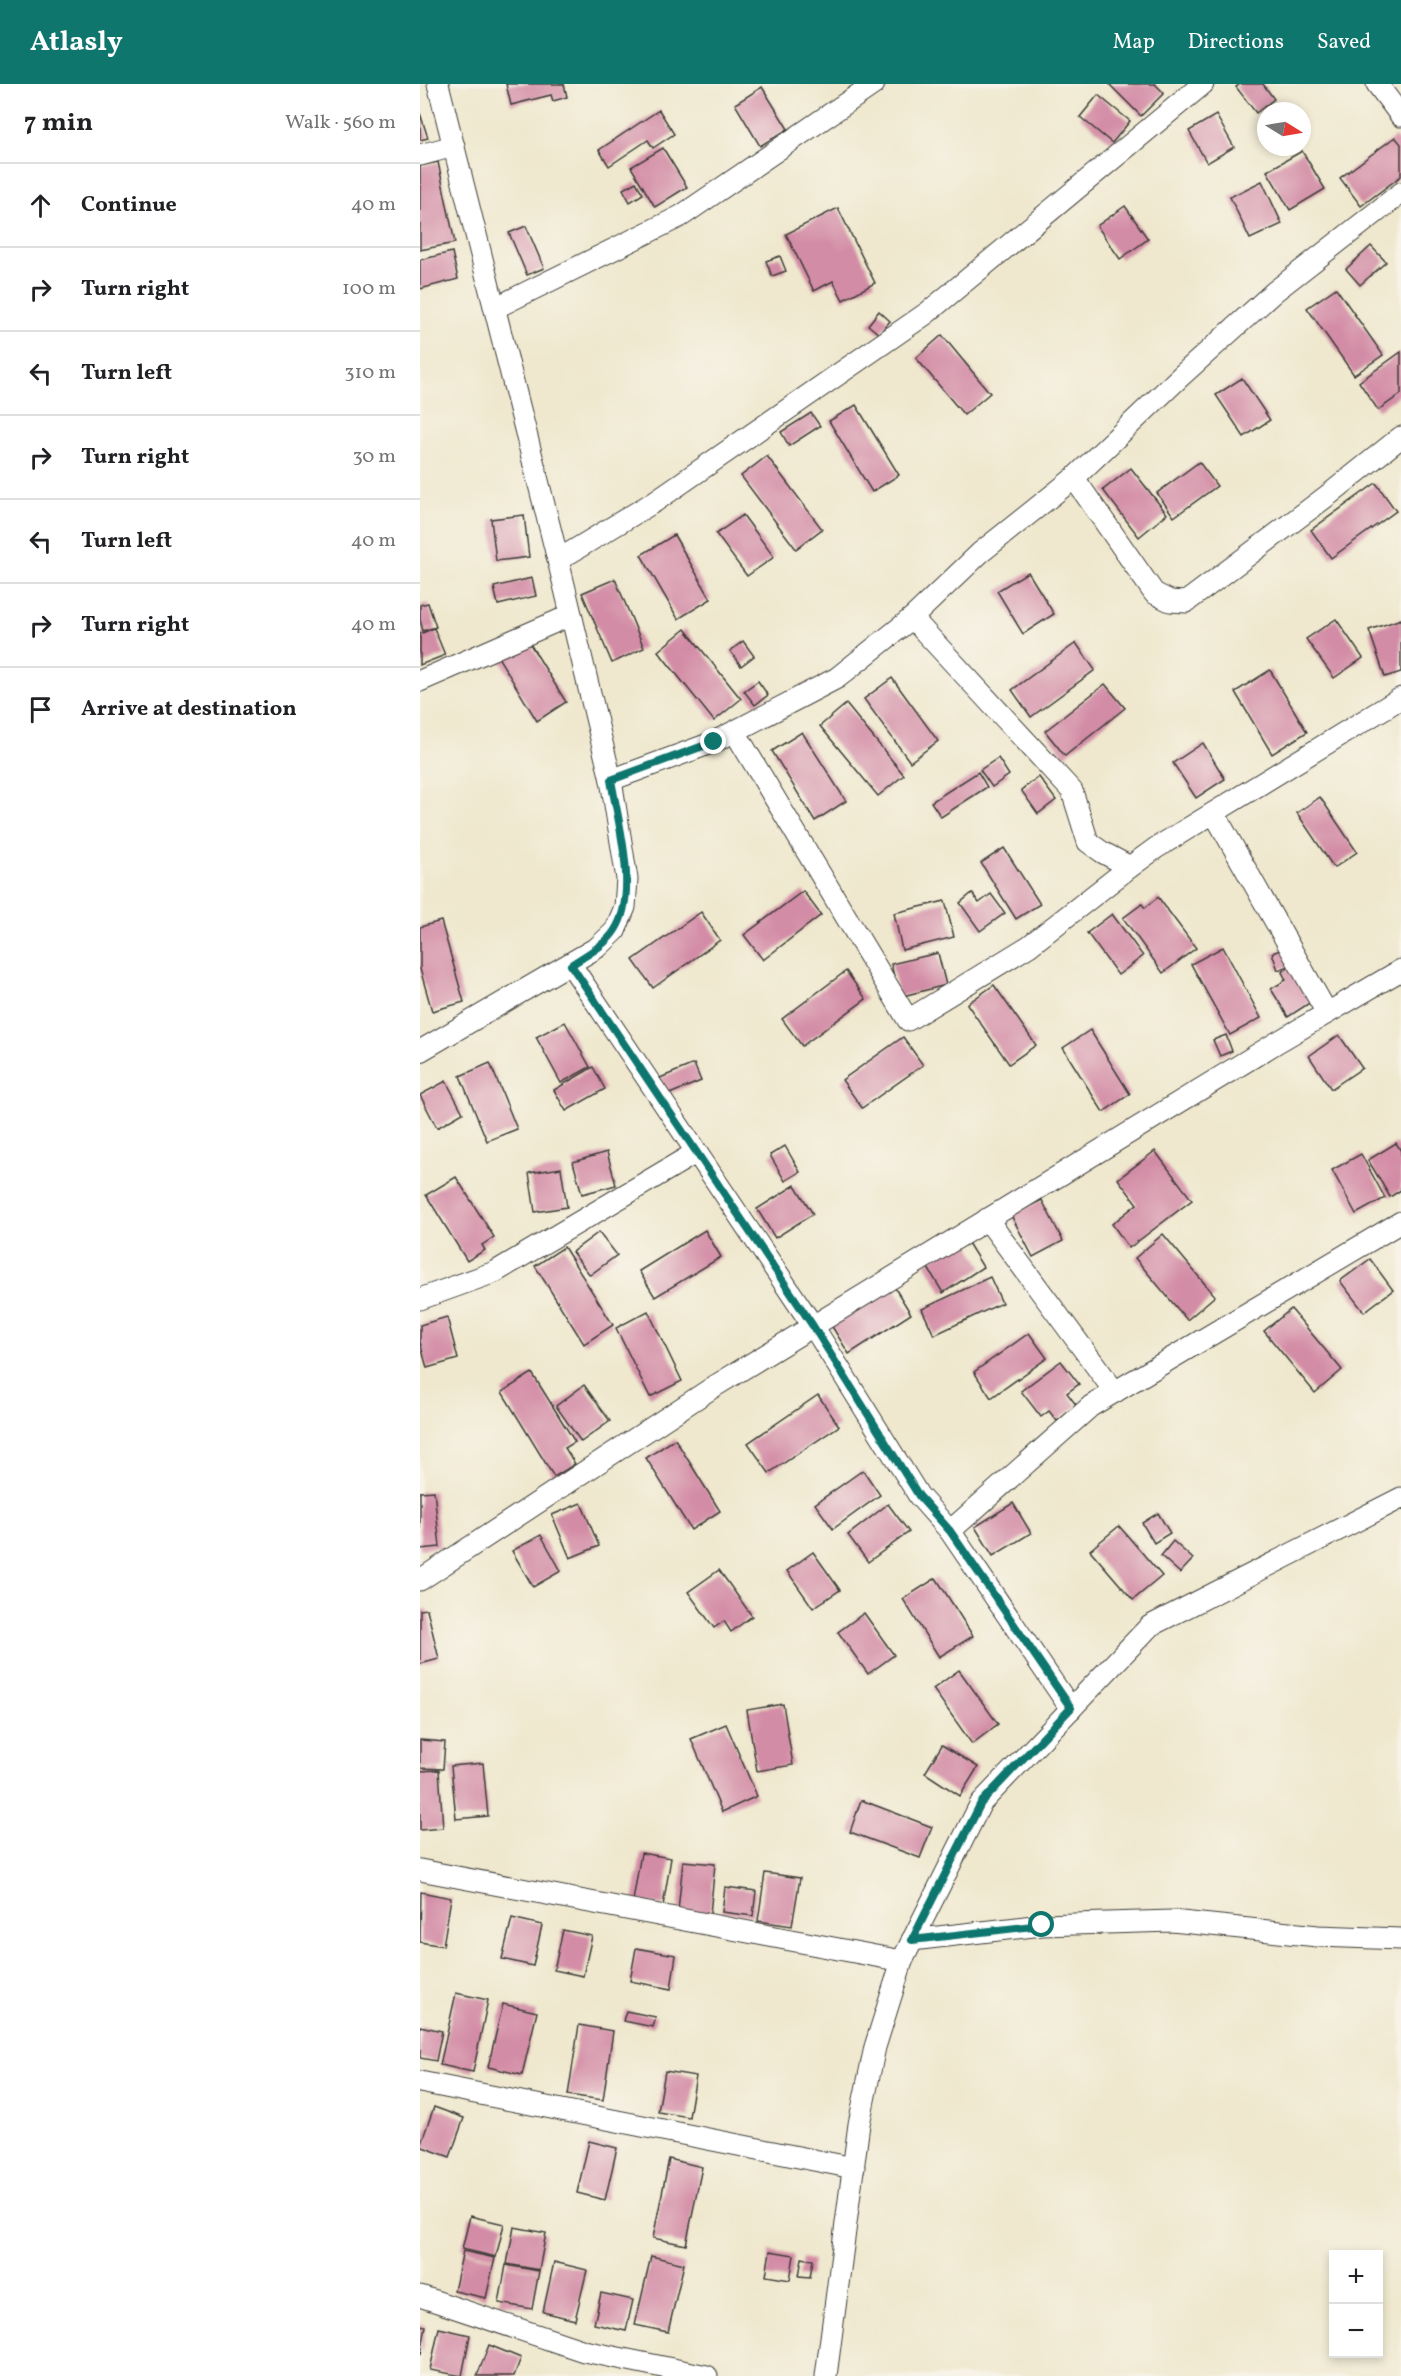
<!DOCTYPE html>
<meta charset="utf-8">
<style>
:root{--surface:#fff;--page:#f2f2f2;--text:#202124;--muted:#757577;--line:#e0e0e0;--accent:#0f766e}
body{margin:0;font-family:Vollkorn,serif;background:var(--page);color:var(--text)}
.controls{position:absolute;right:18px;bottom:18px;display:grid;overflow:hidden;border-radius:0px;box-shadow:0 3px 9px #0003}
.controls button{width:54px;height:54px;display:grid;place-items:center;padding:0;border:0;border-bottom:2px solid var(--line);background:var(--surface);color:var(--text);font:30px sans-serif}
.compass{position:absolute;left:837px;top:18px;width:54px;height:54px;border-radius:50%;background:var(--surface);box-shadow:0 3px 9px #0003;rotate:101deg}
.stop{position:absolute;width:18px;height:18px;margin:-14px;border:4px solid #0f766e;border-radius:50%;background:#fff}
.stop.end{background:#0f766e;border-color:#fff;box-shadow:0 2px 6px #0008}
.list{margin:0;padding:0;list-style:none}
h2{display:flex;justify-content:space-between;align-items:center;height:78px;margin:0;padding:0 24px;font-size:26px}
h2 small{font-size:20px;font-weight:400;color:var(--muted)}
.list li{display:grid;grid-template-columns:39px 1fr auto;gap:18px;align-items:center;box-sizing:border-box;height:84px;padding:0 24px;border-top:2px solid var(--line)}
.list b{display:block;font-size:22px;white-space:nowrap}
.list em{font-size:20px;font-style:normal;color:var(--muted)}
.icon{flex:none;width:33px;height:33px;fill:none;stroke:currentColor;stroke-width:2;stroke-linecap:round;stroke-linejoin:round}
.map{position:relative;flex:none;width:981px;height:2292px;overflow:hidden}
header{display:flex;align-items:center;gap:36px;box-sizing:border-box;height:84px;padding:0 30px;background:var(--accent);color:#fff}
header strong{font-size:28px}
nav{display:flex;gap:33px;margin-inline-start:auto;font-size:21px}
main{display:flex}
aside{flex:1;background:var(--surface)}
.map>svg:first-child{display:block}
.building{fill:#d38ca6}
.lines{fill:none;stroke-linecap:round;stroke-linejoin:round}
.street-casing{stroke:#3c3b37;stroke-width:23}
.street{stroke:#fff;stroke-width:21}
.route{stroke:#0f766e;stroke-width:8}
</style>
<header>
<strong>Atlasly</strong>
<nav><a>Map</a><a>Directions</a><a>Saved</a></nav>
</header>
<main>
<aside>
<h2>7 min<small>Walk · 560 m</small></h2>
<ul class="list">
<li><svg class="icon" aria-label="ahead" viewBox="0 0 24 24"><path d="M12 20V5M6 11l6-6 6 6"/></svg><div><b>Continue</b></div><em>40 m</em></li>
<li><svg class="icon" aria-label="right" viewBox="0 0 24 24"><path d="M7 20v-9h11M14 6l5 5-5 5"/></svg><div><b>Turn right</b></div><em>100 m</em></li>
<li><svg class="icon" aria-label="left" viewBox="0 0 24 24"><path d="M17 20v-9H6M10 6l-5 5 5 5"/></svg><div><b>Turn left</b></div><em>310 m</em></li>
<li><svg class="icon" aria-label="right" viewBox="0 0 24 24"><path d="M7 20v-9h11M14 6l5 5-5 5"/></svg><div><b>Turn right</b></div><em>30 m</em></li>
<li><svg class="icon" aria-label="left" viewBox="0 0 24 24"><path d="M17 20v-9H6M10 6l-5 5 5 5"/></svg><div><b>Turn left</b></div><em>40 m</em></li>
<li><svg class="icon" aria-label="right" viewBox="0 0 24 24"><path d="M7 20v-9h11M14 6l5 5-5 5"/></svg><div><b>Turn right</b></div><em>40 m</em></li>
<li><svg class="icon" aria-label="arrive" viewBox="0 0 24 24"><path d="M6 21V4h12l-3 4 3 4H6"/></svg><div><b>Arrive at destination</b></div></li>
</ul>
</aside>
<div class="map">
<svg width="981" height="2292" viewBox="0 0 981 2292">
<rect width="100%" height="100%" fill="#f7f3e8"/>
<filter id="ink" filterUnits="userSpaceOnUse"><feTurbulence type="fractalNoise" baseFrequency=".0167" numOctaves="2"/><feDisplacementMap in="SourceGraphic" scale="12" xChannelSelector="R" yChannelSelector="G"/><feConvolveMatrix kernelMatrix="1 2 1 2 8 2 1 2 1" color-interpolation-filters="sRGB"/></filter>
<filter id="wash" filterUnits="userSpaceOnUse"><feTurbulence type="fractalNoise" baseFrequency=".008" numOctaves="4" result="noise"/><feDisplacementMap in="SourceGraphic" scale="24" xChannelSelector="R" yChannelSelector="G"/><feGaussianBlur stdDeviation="1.35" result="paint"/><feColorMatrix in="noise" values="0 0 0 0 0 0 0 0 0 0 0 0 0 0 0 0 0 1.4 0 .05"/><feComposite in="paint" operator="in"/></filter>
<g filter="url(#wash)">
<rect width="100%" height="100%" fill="#efe8ce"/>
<g id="blocks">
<g class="building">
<path d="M86,0H144L147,13L133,17L131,11L91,21Z"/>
<path d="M691,0H735L744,9L721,32L690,1Z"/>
<path d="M820,0H843L854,15L836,29L816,3Z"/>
<path d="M342,3L368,45L340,62L315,20Z"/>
<path d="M678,11L710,37L692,59L660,33Z"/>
<path d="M239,26L254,50L233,64L228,56L189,82L179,66Z"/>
<path d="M0,29L8,54L0,56Z"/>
<path d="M796,31L814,63L787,79L769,47Z"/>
<path d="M975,53L981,60V92L941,122L920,94Z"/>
<path d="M243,64L267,103L235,123L211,83Z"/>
<path d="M882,67L905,105L870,126L847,87Z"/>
<path d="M18,78L35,159L0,166V82Z"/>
<path d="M842,97L862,140L830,155L810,113Z"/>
<path d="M216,98L223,110L210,118L203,105Z"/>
<path d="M705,122L728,155L700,175L677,142Z"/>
<path d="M418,124L455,199L423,216L413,197L394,207L366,150Z"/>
<path d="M106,142L124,184L107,191L89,149Z"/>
<path d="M951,162L966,178L940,201L926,185Z"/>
<path d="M32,168L38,195L0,205V176Z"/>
<path d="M360,172L366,187L352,192L346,177Z"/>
<path d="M916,204L963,271L934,291L887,224Z"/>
<path d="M459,227L470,237L459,250L448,241Z"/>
<path d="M522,251L570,309L544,331L496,274Z"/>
<path d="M981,268V310L958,326L939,298Z"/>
<path d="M822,294L850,336L824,353L796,311Z"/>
<path d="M436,321L479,391L452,408L409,337Z"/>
<path d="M391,329L400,342L369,362L361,348Z"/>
<path d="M347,372L402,445L376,465L321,392Z"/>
<path d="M779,378L797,402L754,433L737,409Z"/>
<path d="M711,384L747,430L719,453L683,406Z"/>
<path d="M956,399L976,427L911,474L891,446Z"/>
<path d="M104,431L109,473L76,477L71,435Z"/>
<path d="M323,431L354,473L327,492L296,450Z"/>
<path d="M254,451L291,515L258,535L221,471Z"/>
<path d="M608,488L634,530L603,550L577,507Z"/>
<path d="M112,494L116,512L78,521L74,503Z"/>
<path d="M195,495L224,564L192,579L162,509Z"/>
<path d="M8,519L16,543L3,547L0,536V521Z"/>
<path d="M916,535L943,574L914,594L886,555Z"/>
<path d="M981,535V588L965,593L949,546Z"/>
<path d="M14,544L25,571L0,581V550Z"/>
<path d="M265,545L321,615L294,637L238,567Z"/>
<path d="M107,555L146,618L117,637L78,573Z"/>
<path d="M323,557L334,572L321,582L310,567Z"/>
<path d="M656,559L675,586L611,633L592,606Z"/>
<path d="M850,586L887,648L852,670L815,608Z"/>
<path d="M472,594L518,657L490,678L444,615Z"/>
<path d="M338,597L348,611L335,621L324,607Z"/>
<path d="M685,600L705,624L645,672L625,647Z"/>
<path d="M426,620L484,691L458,712L400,642Z"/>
<path d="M382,648L426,717L395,737L352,667Z"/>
<path d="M783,659L805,695L776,714L753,679Z"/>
<path d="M578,674L589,691L572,703L560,686Z"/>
<path d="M558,688L567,703L521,733L511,718Z"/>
<path d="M619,693L636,716L618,730L601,706Z"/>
<path d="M900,713L937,768L914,784L877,729Z"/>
<path d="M584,764L620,820L596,835L561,779Z"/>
<path d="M383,807L401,831L343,876L324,851Z"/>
<path d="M552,809L559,819L571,810L585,829L560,847L540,819Z"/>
<path d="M738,813L776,864L743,889L703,834L722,820L725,824Z"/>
<path d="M525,817L534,853L482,866L474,829Z"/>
<path d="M281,828L300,856L233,904L213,876Z"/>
<path d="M692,830L723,872L698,891L667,849Z"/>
<path d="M21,837L44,918L12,927L0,885V843Z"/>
<path d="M803,863L841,934L810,951L771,880Z"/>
<path d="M866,864L872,881L858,886L852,869Z"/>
<path d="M518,869L526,901L479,913L471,880Z"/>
<path d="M873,881L894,916L868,933L851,905L866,896L862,888Z"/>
<path d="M426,887L446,915L382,962L362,935Z"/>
<path d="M574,901L616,961L589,980L547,920Z"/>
<path d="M145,938L170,983L141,999L116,953Z"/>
<path d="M670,946L710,1010L683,1028L643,964Z"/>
<path d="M806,951L812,967L800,972L793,956Z"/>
<path d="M919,951L942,984L911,1005L889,972Z"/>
<path d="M483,953L503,981L442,1024L422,996Z"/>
<path d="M70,979L97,1045L67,1057L40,992Z"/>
<path d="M274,980L281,997L247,1011L240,994Z"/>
<path d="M173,983L185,1005L146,1027L134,1006Z"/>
<path d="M26,997L43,1029L17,1044L0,1011Z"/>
<path d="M976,1059L981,1067V1106L970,1113L948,1076Z"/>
<path d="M365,1062L380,1088L365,1097L350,1071Z"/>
<path d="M735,1067L772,1116L709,1164L692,1140L717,1120L698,1095Z"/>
<path d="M187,1068L196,1101L162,1110L153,1078Z"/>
<path d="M941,1070L965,1114L936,1130L912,1086Z"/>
<path d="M141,1084L147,1123L115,1128L109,1089Z"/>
<path d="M36,1093L74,1153L62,1161L65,1166L47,1177L6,1111Z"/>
<path d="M375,1101L393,1130L355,1154L337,1125Z"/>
<path d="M622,1116L643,1157L613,1173L591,1131Z"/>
<path d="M285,1146L301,1173L235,1213L219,1187Z"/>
<path d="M179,1148L197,1171L170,1191L152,1168Z"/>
<path d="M743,1150L795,1212L767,1236L715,1174Z"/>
<path d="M545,1154L563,1183L523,1209L505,1179Z"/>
<path d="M144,1163L193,1241L164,1260L115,1182Z"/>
<path d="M950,1175L973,1206L944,1228L920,1197Z"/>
<path d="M570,1193L582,1219L514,1251L502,1225Z"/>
<path d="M473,1201L491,1230L429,1270L411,1241Z"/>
<path d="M871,1225L922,1286L895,1309L844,1247Z"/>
<path d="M228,1227L262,1297L230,1313L196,1244Z"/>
<path d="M27,1233L38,1275L7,1284L0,1258V1241Z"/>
<path d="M609,1249L627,1274L571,1314L554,1288Z"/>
<path d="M641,1277L659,1300L647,1309L657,1322L637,1337L629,1327L621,1333L601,1307Z"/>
<path d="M112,1289L155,1358L145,1364L155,1380L134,1393L82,1308Z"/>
<path d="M164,1301L190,1337L161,1358L136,1322Z"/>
<path d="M398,1311L419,1342L349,1389L328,1359Z"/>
<path d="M255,1355L300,1427L271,1446L226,1374Z"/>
<path d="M443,1386L460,1411L413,1445L395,1420Z"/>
<path d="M14,1407L20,1463L0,1465V1408Z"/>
<path d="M161,1419L179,1462L150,1474L132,1431Z"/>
<path d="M593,1419L611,1449L573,1472L555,1443Z"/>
<path d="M468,1420L489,1448L448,1478L428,1451Z"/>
<path d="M738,1429L750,1449L734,1459L722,1439Z"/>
<path d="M699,1442L742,1492L713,1516L670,1466Z"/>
<path d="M121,1451L141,1487L113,1503L92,1467Z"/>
<path d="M753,1457L773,1475L760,1489L741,1472Z"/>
<path d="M393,1468L420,1506L393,1524L367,1487Z"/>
<path d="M299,1486L332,1532L311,1548L304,1537L294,1544L268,1508Z"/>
<path d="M516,1494L553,1552L519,1573L483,1515Z"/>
<path d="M7,1525L19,1575L0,1580V1526Z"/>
<path d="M444,1529L474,1571L448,1590L418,1548Z"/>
<path d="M539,1586L578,1640L552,1660L513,1605Z"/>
<path d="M363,1620L373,1681L337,1687L327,1626Z"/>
<path d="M306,1640L337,1712L302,1728L271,1655Z"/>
<path d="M0,1656L25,1658L23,1685L0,1684Z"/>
<path d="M522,1661L558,1683L540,1712L505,1689Z"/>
<path d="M63,1679L68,1732L36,1735L31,1682Z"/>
<path d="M19,1686L23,1744L0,1746V1687Z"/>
<path d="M441,1716L512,1743L500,1774L430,1748Z"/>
<path d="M221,1769L251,1774L243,1822L213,1817Z"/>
<path d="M263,1777L295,1780L290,1830L258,1827Z"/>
<path d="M345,1789L380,1794L372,1842L338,1837Z"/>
<path d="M305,1803L336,1807L333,1832L302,1828Z"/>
<path d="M1,1808L31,1814L23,1862L0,1858Z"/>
<path d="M92,1834L122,1841L113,1882L82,1875Z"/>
<path d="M143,1846L172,1852L163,1892L134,1886Z"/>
<path d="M216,1864L256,1871L251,1905L210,1897Z"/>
<path d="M36,1909L68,1916L53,1988L20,1981Z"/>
<path d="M83,1920L117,1928L102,1991L68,1983Z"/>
<path d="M206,1927L236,1933L233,1943L203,1937Z"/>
<path d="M159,1941L193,1947L183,2016L148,2011Z"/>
<path d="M0,1942L22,1947L16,1977L0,1974Z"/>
<path d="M245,1987L276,1992L269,2033L238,2028Z"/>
<path d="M14,2023L44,2034L30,2073L0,2062Z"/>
<path d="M169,2057L197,2064L185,2116L157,2109Z"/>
<path d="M249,2075L282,2083L266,2161L233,2154Z"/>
<path d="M50,2132L84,2140L76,2173L42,2165Z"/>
<path d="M94,2143L126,2149L119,2186L87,2180Z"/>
<path d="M43,2167L75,2174L66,2214L34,2207Z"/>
<path d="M350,2167L374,2171L370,2196L346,2192Z"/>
<path d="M231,2172L264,2180L248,2248L215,2241Z"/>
<path d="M382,2174L393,2176L390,2193L379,2192Z"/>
<path d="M134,2178L167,2186L155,2236L123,2228Z"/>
<path d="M86,2181L119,2187L112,2225L79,2219Z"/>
<path d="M181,2209L213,2216L206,2247L174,2240Z"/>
<path d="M0,2241L6,2242L1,2270H0Z"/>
<path d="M19,2244L50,2251L42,2292L10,2286Z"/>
<path d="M69,2261L101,2274L94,2292H57Z"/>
</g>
</g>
</g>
<g filter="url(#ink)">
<use href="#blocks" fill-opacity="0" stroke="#3c3b37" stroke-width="1.5"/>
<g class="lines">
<defs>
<g id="street">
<path d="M957,0L981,32"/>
<path d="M0,71L34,62"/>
<path d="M75,224L261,132L454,0"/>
<path d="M654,394L734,509L750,517L766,518L911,409L981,353"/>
<path d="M138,476L234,418L507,229L783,0"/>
<path d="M492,534L652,707L668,758L682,768L710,783L736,764L981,614"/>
<path d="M0,597L151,531"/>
<path d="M315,648L488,936L609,862L710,783"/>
<path d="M191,696L294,658L417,594L492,534L560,469L654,394L761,292L854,208L981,109"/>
<path d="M794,729L907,929"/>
<path d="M151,881L393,1242L499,1412L530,1447"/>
<path d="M0,967L178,863L195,847L205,823L207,795L191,696L138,476L18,0"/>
<path d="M567,1135L695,1308"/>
<path d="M0,1215L75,1188L277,1068"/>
<path d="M0,1496L295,1302L856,959L981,886"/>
<path d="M651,1625L530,1447L671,1322L981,1138"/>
<path d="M0,1786L482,1877"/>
<path d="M492,1856L622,1841L752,1837L898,1852L981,1855"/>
<path d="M0,1998L434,2084"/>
<path d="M0,2212L164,2267L287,2292"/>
<path d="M406,2292L439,2040L455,1963L482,1877L561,1719L730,1542L981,1414"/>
</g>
</defs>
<use href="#street" class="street-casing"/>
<use href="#street" class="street"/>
</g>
</g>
<g class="lines" filter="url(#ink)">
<path class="route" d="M294,658L191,696C198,738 219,809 195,846C186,861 166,871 151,881L393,1242L499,1412L530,1447L651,1624L561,1719L492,1856L622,1841"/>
</g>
</svg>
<div class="controls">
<button>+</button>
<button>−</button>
</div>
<svg class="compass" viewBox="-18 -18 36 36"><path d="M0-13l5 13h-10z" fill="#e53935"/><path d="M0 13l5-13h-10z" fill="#757577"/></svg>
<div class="stop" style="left:622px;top:1841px"></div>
<div class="stop end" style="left:294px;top:658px"></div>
</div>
</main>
